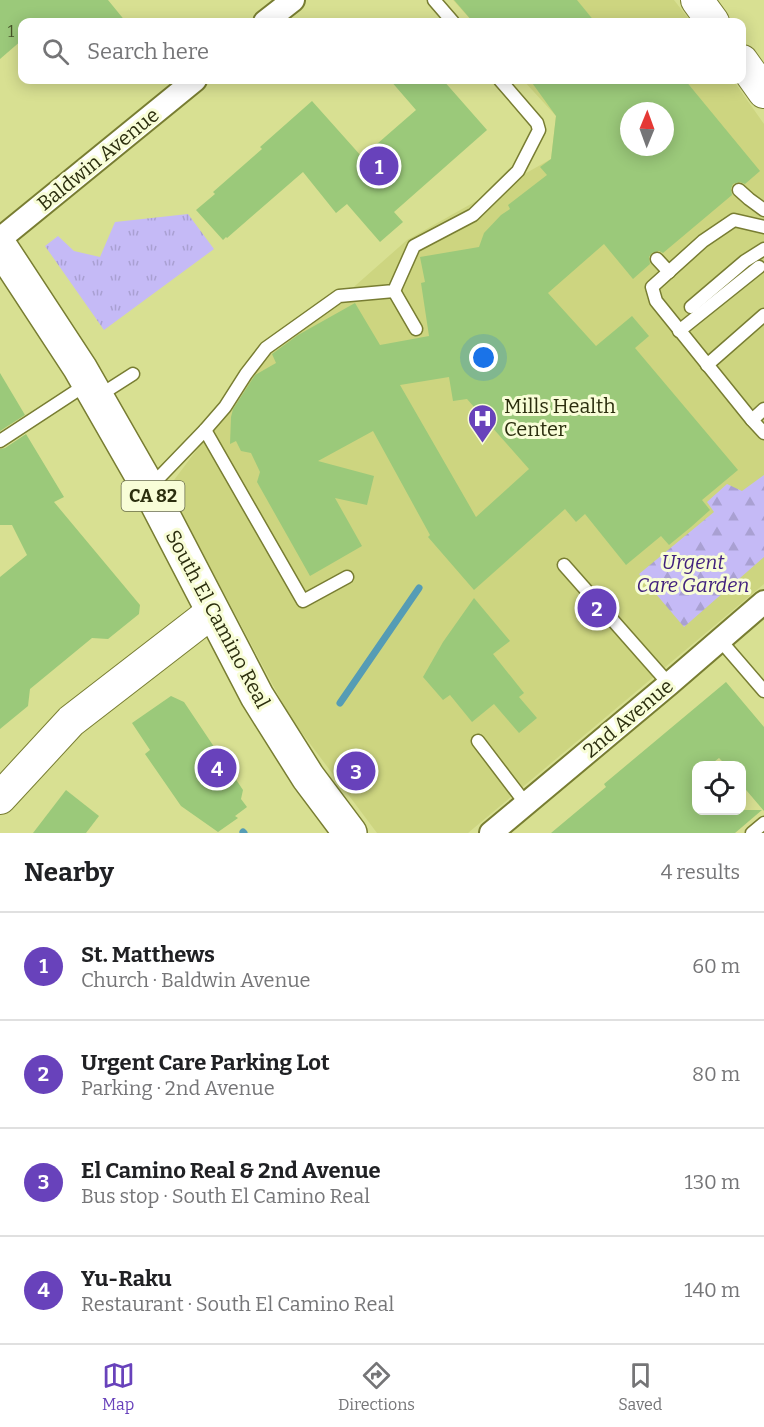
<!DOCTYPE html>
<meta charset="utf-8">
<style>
:root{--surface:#fff;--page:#f6f6f6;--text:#202124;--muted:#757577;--line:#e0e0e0;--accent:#6842bb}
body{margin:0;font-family:Bitter,serif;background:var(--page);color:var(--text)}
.controls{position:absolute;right:18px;bottom:18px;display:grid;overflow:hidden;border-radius:12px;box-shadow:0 3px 15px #0003}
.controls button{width:54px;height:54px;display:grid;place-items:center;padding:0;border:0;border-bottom:2px solid var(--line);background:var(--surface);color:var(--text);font:30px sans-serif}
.compass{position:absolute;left:620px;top:102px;width:54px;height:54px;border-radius:50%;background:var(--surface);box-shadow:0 3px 15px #0003;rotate:1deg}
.you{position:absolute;left:484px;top:358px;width:21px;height:21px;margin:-15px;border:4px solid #fff;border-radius:50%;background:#1a73e8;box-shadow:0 0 0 9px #1a73e833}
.badge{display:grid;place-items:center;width:39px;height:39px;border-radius:50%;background:var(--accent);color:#fff;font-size:20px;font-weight:700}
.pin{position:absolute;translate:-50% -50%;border:3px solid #fff;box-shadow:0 2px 6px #0006}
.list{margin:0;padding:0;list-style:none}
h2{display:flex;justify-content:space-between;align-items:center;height:78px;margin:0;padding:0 24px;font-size:26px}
h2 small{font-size:20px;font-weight:400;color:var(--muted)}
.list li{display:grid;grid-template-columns:39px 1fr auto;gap:18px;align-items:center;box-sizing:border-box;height:108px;padding:0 24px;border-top:2px solid var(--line)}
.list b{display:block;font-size:22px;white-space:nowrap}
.list p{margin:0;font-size:20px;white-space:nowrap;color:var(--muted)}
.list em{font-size:20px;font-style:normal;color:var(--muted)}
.icon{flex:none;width:33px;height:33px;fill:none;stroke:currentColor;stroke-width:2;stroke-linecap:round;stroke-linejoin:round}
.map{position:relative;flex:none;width:764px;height:833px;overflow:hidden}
.search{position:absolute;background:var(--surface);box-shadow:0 3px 15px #0003;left:18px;right:18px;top:18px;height:66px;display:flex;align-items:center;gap:15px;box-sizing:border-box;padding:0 21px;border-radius:12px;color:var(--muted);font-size:22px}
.sheet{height:510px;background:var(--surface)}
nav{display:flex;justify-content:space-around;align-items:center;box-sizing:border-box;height:84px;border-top:2px solid var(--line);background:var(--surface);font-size:16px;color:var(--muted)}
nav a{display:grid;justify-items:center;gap:3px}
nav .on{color:var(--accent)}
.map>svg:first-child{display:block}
.built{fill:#cdd580;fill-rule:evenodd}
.grass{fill:url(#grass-tufts)}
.forest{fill:url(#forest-firs)}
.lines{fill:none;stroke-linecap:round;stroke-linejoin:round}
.stream{stroke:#559cb5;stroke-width:7}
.building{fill:#9bc97a;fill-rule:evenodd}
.service-casing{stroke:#787d32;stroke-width:15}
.minor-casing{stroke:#787d32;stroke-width:26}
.secondary-casing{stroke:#787d32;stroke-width:34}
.primary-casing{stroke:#787d32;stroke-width:36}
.service{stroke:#fff;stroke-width:12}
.minor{stroke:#fff;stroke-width:22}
.secondary{stroke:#fff;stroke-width:32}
.primary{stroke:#fff;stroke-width:33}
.labels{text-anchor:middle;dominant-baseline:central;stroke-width:6;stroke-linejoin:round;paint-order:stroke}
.number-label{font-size:16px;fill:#475529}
.shield{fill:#f8fdd7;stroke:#686c4a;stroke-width:1.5}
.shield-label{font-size:18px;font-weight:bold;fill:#2b2e0e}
.street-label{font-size:20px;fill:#2b2e0e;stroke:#f8fdd7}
.poi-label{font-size:20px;fill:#2b2e0e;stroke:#f8fdd7;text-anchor:start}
.park-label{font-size:20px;font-style:italic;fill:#401f7d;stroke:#f8fdd7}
</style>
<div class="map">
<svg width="764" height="833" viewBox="0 0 764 833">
<defs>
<pattern id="grass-tufts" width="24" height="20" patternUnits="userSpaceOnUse" patternTransform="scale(1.5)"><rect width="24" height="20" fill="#c5baf6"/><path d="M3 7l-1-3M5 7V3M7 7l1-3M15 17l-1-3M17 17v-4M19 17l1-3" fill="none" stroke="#a9a0d2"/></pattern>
<pattern id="forest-firs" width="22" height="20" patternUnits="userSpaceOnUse" patternTransform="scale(1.5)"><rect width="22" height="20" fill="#c5baf6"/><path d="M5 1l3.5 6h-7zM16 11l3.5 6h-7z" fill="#a9a0d2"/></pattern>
</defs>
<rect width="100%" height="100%" fill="#d8e092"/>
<g class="built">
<path d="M453,0H674L691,22H473Z"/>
<path d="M523,80H733L764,124V584L468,833H377L290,717L168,488L235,399L270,349L339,300L407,240L551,159L556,116ZM629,111H665V147H629Z"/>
</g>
<path class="grass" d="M188,214L214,249L104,330L45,246L58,236L74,251L100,257L115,222Z"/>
<path class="forest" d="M764,475V557L684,627L639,574L714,512L707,502L727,484L742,491Z"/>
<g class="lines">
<g class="stream">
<path d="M340,703L419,588"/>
<path d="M243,832L244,833"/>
</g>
</g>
<g class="building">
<path d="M0,0H108L126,22H22V40L0,59Z"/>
<path d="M454,0H577L595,22H473Z"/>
<path d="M390,80H443L487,130L394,212L403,222L380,242L347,204L336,213L303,172L227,238L226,237L223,240L196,210L215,194L213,192L262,149L260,147L312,101L362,157L416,110Z"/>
<path d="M530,80H685L760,171L745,184L740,182L733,184L731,189L732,195L663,253L659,251L652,253L649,257L650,264L633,279L604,244L548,293L596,346L632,316L649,336L635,348L738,470L702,500L710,510L691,527L669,545L661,536L626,565L585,514L576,522L565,509L474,590L428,537L430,535L373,431L318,461L374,476L367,505L335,498L362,546L310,576L257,482L260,472L251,453L241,451L236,441L230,444L231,417L233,409L255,375L276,363L272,354L298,335L355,303L380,345L429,336L421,283L425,282L420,257L479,247L484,233L501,215L510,209L508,205L547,175L540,167L551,159L556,116ZM629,111H665V147H629ZM449,377L453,401L467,399L529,469L476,517L400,385Z"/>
<path d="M0,373L25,415L0,431Z"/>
<path d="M26,434L64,497L54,502L140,605L139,614L108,639L92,638L30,689L28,706L0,729V577L27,555L12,525H0V449L5,448Z"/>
<path d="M474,598L510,641L493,654L524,693L519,697L537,718L519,733L494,704L472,722L450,695L443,700L423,677L443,642Z"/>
<path d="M726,682L764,727V811L741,784V765H726L719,758L710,765H696V810H762L735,833H551L606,787L604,784Z"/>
<path d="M171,696L184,702L243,790L241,799L247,807L235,816L238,818L218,832L181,806L145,754L150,750L132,723Z"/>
<path d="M66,790L99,816L86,833H33Z"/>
</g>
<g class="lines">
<defs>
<g id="service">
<path d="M434,0L453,22"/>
<path d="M739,190L749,199L764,210"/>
<path d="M764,227L734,220L703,241L652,287L656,301L752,420L764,433"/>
<path d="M657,259L669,272"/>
<path d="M394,291L416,329"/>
<path d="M691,307L745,261L764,249"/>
<path d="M679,331L759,267"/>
<path d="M707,365L764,315"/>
<path d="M97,397L133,374"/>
<path d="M752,420L764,409"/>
<path d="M205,430L303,601L347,577"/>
<path d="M0,441L87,384"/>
<path d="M149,488L205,430L225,407L246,374L266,348L339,296L394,291L414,246L473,215L518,171L539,130L537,123L500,80"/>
<path d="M564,565L669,684"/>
<path d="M720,640L764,691"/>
<path d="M478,741L526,804"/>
<path d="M752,833L764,823"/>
</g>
<g id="minor">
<path d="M265,22L293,0"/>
<path d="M0,239L195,80"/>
<path d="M491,833L669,684L764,602"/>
</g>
<g id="secondary">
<path d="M697,0L713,22"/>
<path d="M742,61L764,92"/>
<path d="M0,798L71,721L212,612"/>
</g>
<path id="primary" d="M0,246L80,368L151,492L257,696L308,777L350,833"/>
</defs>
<use href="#service" class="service-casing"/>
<use href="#minor" class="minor-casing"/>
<use href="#secondary" class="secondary-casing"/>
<use href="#primary" class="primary-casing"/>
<use href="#service" class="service"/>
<use href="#minor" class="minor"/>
<use href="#secondary" class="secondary"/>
<use href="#primary" class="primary"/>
</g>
<defs>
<symbol id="hospital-pin" viewBox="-11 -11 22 30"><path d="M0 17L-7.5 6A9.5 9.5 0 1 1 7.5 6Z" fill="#6842bb" stroke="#f8fdd7"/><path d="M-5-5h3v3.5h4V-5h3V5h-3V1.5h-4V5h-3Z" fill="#fff"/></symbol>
</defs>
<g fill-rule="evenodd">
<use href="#hospital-pin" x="466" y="402" width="33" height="45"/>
</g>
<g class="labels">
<g class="number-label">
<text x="11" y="31">1</text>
</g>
<rect class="shield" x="121.5" y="481" width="63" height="30" rx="4.5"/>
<g class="shield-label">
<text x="153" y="496">CA 82</text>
</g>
<g class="street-label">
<text transform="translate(98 159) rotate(-39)">Baldwin Avenue</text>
<text transform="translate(218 619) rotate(62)">South El Camino Real</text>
<text transform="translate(628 718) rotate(-40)">2nd Avenue</text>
</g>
<g class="poi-label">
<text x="504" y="406">Mills Health<tspan x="504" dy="23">Center</tspan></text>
</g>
<g class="park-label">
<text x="693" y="562">Urgent<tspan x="693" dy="23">Care Garden</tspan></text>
</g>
</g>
</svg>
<div class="controls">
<button><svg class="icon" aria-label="locate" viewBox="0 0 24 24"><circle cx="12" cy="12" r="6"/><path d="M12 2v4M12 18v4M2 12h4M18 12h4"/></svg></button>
</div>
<svg class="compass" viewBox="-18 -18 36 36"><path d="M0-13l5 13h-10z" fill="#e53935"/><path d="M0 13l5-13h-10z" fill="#757577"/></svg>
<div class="you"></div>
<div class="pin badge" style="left:379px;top:166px">1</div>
<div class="pin badge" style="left:597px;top:608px">2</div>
<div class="pin badge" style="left:356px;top:771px">3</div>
<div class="pin badge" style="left:217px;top:768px">4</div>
<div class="search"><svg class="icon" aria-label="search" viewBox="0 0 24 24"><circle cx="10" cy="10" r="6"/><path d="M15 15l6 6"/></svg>Search here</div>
</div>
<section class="sheet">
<h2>Nearby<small>4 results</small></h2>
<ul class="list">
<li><span class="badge">1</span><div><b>St. Matthews</b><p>Church · Baldwin Avenue</p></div><em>60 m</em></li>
<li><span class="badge">2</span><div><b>Urgent Care Parking Lot</b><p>Parking · 2nd Avenue</p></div><em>80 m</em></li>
<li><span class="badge">3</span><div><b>El Camino Real &amp; 2nd Avenue</b><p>Bus stop · South El Camino Real</p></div><em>130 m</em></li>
<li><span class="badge">4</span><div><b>Yu-Raku</b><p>Restaurant · South El Camino Real</p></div><em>140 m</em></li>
</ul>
</section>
<nav>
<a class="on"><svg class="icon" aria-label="map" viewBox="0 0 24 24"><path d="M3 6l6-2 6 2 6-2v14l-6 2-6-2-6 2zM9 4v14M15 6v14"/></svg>Map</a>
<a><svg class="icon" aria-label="directions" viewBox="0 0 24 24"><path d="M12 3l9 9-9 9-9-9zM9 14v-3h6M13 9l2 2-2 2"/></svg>Directions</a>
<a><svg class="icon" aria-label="saved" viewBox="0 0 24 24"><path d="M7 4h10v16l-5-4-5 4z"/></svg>Saved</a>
</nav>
